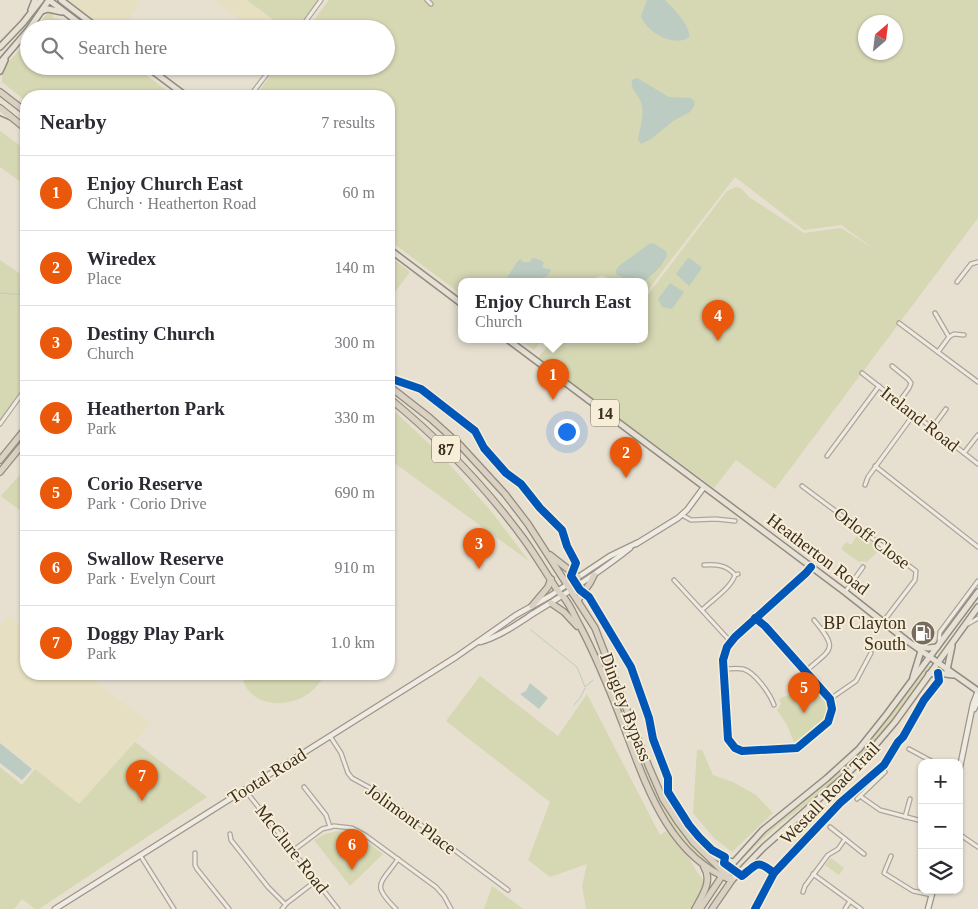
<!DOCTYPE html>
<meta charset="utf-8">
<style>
:root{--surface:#fff;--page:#f7f7f7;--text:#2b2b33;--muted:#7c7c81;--line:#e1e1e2;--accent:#ea580c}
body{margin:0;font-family:"Times New Roman",serif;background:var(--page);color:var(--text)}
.controls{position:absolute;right:15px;bottom:15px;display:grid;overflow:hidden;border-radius:10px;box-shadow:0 1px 4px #0004}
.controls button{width:45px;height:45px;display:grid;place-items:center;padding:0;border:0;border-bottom:1px solid var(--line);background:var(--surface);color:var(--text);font:25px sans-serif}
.compass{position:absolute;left:858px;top:15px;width:45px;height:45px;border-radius:50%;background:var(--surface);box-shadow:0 1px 4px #0004;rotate:28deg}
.you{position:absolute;left:566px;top:431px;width:18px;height:18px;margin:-12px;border:4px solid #fff;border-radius:50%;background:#1a73e8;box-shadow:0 0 0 8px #1a73e833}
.badge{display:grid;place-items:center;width:32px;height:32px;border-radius:50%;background:var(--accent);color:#fff;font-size:16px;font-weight:700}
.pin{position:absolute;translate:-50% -41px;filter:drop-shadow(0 1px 2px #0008)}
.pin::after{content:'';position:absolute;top:26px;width:18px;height:15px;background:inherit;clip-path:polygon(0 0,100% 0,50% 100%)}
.popup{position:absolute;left:458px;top:278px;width:190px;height:65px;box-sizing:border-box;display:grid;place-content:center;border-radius:10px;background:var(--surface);filter:drop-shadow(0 1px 4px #0005);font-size:16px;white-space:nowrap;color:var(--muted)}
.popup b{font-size:19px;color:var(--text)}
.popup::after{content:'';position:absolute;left:50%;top:100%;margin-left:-10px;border:10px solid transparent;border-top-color:var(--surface)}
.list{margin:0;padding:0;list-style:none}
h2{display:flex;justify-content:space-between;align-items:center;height:65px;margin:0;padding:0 20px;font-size:21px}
h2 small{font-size:16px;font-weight:400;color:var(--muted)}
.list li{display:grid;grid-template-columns:32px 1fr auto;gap:15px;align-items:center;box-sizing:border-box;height:75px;padding:0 20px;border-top:1px solid var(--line)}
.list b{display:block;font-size:19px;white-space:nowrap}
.list p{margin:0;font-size:16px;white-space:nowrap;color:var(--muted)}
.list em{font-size:16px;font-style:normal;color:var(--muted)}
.icon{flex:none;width:28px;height:28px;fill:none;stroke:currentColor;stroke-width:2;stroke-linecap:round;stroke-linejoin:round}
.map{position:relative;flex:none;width:978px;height:909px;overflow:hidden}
.search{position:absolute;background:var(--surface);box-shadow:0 1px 4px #0004;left:20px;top:20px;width:375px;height:55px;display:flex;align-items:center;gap:12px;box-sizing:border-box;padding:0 18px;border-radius:28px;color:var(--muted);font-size:19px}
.panel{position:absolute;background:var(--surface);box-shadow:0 1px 4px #0004;left:20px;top:90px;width:375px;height:590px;border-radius:20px}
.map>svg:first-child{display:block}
.farmland{fill:#e6dfc2}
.green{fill:#d6d7b3;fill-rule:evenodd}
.water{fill:#bcccc2}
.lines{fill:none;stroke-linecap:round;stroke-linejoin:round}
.stream{stroke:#bcccc2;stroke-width:1}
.street-casing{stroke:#ada599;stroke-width:5.5}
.secondary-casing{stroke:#9c958a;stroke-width:7}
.primary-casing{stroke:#928b80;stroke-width:8}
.highway-casing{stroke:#928b80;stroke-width:8}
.street{stroke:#efebe3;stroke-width:3}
.secondary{stroke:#efebe3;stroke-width:4.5}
.primary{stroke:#e6e1d4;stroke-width:5}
.highway{stroke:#dad1c2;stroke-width:5.5}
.cycleway-casing{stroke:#f7eed8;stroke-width:11}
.cycleway{stroke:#0057b8;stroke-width:8}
.labels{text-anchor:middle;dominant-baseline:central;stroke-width:4;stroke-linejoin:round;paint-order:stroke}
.shield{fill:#f7eed8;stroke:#756857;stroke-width:1}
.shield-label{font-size:16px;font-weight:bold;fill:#3d2e20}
.street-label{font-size:18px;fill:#3d2e20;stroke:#f7eed8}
.poi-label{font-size:18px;fill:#3d2e20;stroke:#f7eed8;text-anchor:end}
</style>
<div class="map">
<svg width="978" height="909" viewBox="0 0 978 909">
<rect width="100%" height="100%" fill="#e7e0d1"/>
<g class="farmland">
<path d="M68,0H137L141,3L129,19L141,29H106Z"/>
<path d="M213,0H247L286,29H252Z"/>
<path d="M8,616L26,629V674H85L150,723L135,742L79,804L0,742V626Z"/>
</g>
<g class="green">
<path d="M247,0H318L297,29H286Z"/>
<path d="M329,0H978V218L775,489L736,460L714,488L538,358L553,339H644V300L726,192L735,187L741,188L749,197L804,233L841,228L874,249L841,225L804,230L735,177L644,295V281C636,281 623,284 615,281C601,276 605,272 589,281H462V295L389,240V96H255L278,66H386V29H307ZM866,22H896V52H866Z"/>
<path d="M49,13L53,14V18L64,20L77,29H36L45,16Z"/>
<path d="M29,40V66H134L174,96H26V101L2,82C1,63 18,54 29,40Z"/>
<path d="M0,131L26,150V186L0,167Z"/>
<path d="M389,256L410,272L389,300Z"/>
<path d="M0,260L19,273L26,272V385L0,420Z"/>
<path d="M518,339H544L534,350Z"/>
<path d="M389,406L441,455L491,511L529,561L389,459Z"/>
<path d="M26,468V504L21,511L1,496Z"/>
<path d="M859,533L880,549L867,562L862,561L859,562L841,549L846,542L851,545Z"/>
<path d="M601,652C634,728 650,814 716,868L714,870C691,851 673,829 658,803L604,670L599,653Z"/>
<path d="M929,666L931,667L930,669L883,732L847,770L828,788L776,827L739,862L738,861L767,831L828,782L853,760L881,727Z"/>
<path d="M242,674H326C321,681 315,689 308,694C284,710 246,706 242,674Z"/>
<path d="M480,676L558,736L587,694L660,835L666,831L688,856L697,872L706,883L691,909H586L582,886L587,864L550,877L528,860L550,802L446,721Z"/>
<path d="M810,683C828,703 839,708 814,728C807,733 801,739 794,742L787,725L777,710L781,704L779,699L795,692L798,695Z"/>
<path d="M135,742L207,797L39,909H35L22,899L14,909H0V767L22,785L35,769L79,804Z"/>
<path d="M697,750H702L713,775L733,782L756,795L773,813L732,852L714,838L693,813Z"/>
<path d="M338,831C356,833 368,843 383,854L350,886L314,840L325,834Z"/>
<path d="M831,858L844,868L839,875L825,865Z"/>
<path d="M492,886L523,909H484Z"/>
</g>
<g class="water">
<path d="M647,0H665C673,8 691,26 689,37C675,48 646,32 641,16Z"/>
<path d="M637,78L669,97L691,98L695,102L694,106L690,112L673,121L651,139L641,144L638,139C640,127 645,114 641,102C638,94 630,89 632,80Z"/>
<path d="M653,243L666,251L667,256L660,267L644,282L628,281L616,274V270L619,266L649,244Z"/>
<path d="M532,258L541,260L544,263L542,266L544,268L550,269L551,271C542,285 519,281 505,281L517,262L521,259L523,262H530Z"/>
<path d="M688,258L691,259L702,268L689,286L676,274Z"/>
<path d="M670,283L684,292L672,309L662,307L658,299Z"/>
<path d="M530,683L548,698L539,709L520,694L526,691Z"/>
<path d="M0,743L32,769L22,780L0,763Z"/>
</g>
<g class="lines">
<g class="stream">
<path d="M0,293L26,295"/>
<path d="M531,630L577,667L585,687L593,680"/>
<path d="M574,705L580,698L585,688"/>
</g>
<defs>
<g id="street">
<path d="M427,0L431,4"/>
<path d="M300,29L321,0"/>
<path d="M250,96L273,66"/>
<path d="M957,282L971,264L978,262"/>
<path d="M935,313L949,337L938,352"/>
<path d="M899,323L978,382"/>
<path d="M949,337L954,334L964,335"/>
<path d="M892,366L908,379L911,383L909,388L899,402"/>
<path d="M862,373L978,464"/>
<path d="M0,424L26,388"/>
<path d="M932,428L946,409"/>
<path d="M964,453L978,435"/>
<path d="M827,456L879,386"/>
<path d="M875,466L978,547"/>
<path d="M865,485L868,477L914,414"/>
<path d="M802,486L916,571L915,580L883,622"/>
<path d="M682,515L691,520L716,519L735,521"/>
<path d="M704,565C716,564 727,565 735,575L738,574"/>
<path d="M674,580L730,641"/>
<path d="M845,592L863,567"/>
<path d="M702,610C712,600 731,588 735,575"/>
<path d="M755,618L765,626L830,699L832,709L828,722L797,748L742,751L735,748L728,739L723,660L727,647L735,637L806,573L811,567"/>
<path d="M968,624L978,618"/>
<path d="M939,643L940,632L978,581"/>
<path d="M723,669C730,669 737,668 743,669C755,672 770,694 774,705"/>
<path d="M806,671C832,648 839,650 814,620"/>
<path d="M830,699L856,681L871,653"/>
<path d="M330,736L341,753L348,773L352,778L374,790L508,890"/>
<path d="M909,749L935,763"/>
<path d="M304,787L326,815L330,827"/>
<path d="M245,790L338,909"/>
<path d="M860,796L880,810L922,821"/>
<path d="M857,799L885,772"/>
<path d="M905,817L910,799"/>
<path d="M830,827L864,854"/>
<path d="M230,834L231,840L268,887L285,904"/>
<path d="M959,834L978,847"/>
<path d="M294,850L322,829L334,826L352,828L365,835L436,887L444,896L451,909"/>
<path d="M195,853V865L197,869L229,909"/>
<path d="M140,855L174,909"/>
<path d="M891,856L884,873L913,891L932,895"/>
<path d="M813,874L861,909"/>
<path d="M803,892L805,886L828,855L838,849L845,839"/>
<path d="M282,909L287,903L317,880"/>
<path d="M396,909C371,884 380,885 398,859"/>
<path d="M845,909L850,901"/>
</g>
<g id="secondary">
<path d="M636,544L678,518L687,510L704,487"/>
<path d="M480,642C499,637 517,624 534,613C567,593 600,572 630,548"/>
<path d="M974,709L978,700"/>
<path d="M959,772L973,704L978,691"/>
<path d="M55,909L456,657L516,615L550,596L610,556L637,543"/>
<path d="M928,909L933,890"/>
</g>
<g id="primary">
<path d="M49,0L87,29"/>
<path d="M61,0L99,29"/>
<path d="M31,10L35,0"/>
<path d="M42,11L48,9L62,12"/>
<path d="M29,29L49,0"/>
<path d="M0,47L23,23L41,0"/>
<path d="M0,63L29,29"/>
<path d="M146,66L186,96"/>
<path d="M0,71L5,60"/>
<path d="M0,112L9,116"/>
<path d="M389,249L462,304"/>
<path d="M507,339L845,592L906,640L978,691"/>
<path d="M915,645L928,648L937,647"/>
<path d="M947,670L952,646"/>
<path d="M929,674L938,673L953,675"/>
<path d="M913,677L921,651"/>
<path d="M704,850L718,858L733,862"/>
<path d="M725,872L763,830L827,778L859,749L887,714L978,592"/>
<path d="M732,880L764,847L845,776L872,749L895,722L978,607"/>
</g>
<g id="highway">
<path d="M0,92L26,112"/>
<path d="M0,108L26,129"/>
<path d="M389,386L430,418L460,445L505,494L528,524L595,628L649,767L663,799L678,822L694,843L732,880L712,909"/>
<path d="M389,398C438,438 482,483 520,534C534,552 545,572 558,591C560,594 563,596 565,599C571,607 575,617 580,626C597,658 611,693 624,727C646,785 668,855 731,880"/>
<path d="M0,460L26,428"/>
<path d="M0,472L26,440"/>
<path d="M550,555L578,577"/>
<path d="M578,600L590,583L594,575"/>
<path d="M551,603L564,612L577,626"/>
<path d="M532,606L548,587L551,579"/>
<path d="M695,909C702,896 713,881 704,867"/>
<path d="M700,909L724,873"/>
</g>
</defs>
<use href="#street" class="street-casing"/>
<use href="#secondary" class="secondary-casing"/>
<use href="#primary" class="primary-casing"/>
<use href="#highway" class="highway-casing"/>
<use href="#street" class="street"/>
<use href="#secondary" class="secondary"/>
<use href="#primary" class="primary"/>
<use href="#highway" class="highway"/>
<defs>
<g id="cycleway">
<path d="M389,378L421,389L475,431L484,448L506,473L521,484L540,508L562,530L567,546L576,563L571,576L580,590L589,597L631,667L649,718L653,739L668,778V792L689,825L699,837L712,850L725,857L724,863L742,876C757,864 757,859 774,873"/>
<path d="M755,618L765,626L830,699L832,709L828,722L797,748L742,751L735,748L728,739L723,660L727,647L735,637L806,573L811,567"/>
<path d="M755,909L774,873L840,803L884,765L898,742L903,737L924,700L939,681L938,673"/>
</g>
</defs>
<use href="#cycleway" class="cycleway-casing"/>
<use href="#cycleway" class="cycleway"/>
</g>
<defs>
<symbol id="fuel-disc" viewBox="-11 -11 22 22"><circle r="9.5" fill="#786c5e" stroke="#f7eed8"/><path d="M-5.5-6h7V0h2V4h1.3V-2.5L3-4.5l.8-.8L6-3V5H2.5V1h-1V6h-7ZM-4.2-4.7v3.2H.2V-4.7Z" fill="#fff"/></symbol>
</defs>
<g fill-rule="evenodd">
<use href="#fuel-disc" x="909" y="619" width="28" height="28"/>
</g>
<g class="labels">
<g class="shield">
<rect x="591" y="399.5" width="28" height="27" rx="4"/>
<rect x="432" y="435.5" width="28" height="27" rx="4"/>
</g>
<g class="shield-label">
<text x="605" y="413">14</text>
<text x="446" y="449">87</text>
</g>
<g class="street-label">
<text transform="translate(920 419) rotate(38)">Ireland Road</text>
<text transform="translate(872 538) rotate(37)">Orloff Close</text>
<text transform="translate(818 554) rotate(37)">Heatherton Road</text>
<text transform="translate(626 707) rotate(69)">Dingley Bypass</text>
<text transform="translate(267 776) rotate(-32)">Tootal Road</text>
<text transform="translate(830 793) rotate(-46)">Westall Road Trail</text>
<text transform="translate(411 819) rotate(36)">Jolimont Place</text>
<text transform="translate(292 849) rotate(52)">McClure Road</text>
</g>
<g class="poi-label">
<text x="906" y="623">BP Clayton<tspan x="906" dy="21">South</tspan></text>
</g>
</g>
</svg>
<div class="controls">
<button>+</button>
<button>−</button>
<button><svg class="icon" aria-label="layers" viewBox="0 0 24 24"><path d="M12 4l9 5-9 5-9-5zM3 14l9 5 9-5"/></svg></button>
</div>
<svg class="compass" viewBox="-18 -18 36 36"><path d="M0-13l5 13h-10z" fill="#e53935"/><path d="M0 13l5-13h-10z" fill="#7c7c81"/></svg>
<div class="you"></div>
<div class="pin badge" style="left:553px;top:400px">1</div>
<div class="popup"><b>Enjoy Church East</b>Church</div>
<div class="pin badge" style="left:626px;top:478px">2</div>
<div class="pin badge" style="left:479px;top:569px">3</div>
<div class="pin badge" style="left:718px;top:341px">4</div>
<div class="pin badge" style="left:804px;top:713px">5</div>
<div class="pin badge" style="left:352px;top:870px">6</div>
<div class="pin badge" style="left:142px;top:801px">7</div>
<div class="search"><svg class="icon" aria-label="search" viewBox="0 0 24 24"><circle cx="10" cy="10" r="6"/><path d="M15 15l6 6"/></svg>Search here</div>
<section class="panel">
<h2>Nearby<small>7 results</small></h2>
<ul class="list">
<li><span class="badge">1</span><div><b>Enjoy Church East</b><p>Church · Heatherton Road</p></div><em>60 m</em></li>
<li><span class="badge">2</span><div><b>Wiredex</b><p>Place</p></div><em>140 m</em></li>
<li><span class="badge">3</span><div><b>Destiny Church</b><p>Church</p></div><em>300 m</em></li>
<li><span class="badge">4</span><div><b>Heatherton Park</b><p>Park</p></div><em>330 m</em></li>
<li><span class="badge">5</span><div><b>Corio Reserve</b><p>Park · Corio Drive</p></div><em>690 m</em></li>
<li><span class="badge">6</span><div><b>Swallow Reserve</b><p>Park · Evelyn Court</p></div><em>910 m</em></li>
<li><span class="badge">7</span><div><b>Doggy Play Park</b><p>Park</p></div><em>1.0 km</em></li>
</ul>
</section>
</div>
